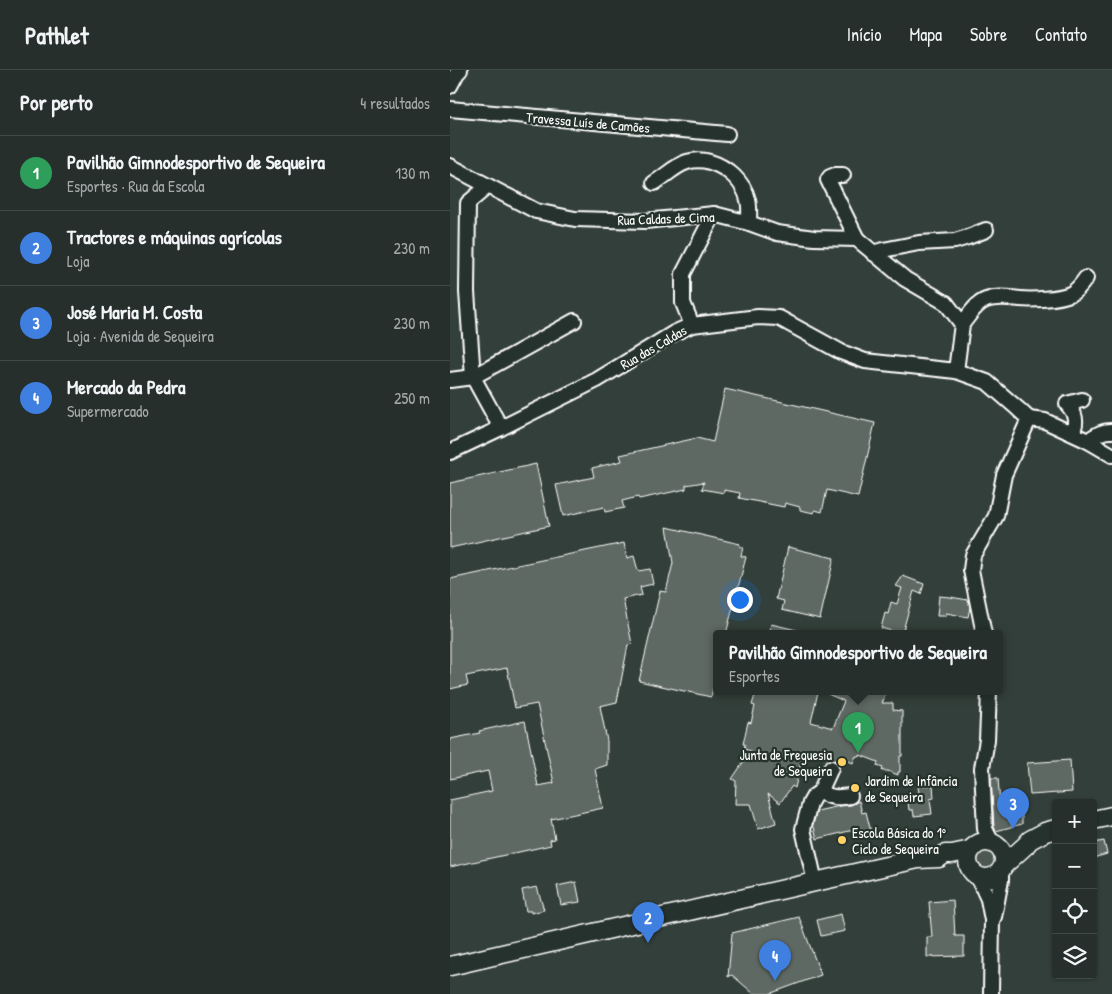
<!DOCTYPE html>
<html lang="pt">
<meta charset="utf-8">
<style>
:root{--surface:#262f2c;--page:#2e3734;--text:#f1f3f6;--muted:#a4a9a9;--line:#424a48;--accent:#ffd166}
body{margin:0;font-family:"Patrick Hand",sans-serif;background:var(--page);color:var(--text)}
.controls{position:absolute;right:15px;bottom:15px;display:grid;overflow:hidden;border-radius:5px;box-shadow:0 1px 4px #0004}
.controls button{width:45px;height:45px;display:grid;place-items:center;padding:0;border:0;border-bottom:1px solid var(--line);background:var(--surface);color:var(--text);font:25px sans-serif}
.you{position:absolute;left:289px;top:529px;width:18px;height:18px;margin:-12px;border:4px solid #fff;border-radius:50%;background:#1a73e8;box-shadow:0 0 0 8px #1a73e833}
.badge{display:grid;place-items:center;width:32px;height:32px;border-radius:50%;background:var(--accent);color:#fff;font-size:16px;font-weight:700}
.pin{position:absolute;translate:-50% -41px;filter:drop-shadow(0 1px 2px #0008)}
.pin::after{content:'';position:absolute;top:26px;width:18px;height:15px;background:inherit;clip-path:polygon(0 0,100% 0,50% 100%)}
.popup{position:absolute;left:263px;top:560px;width:290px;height:65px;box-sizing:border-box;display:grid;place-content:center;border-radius:5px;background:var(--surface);filter:drop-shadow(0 1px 4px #0005);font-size:16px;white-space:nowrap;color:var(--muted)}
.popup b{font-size:19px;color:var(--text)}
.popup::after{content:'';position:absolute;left:50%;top:100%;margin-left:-10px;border:10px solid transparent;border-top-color:var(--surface)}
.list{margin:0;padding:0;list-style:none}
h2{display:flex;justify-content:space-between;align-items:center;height:65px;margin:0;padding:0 20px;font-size:21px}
h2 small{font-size:16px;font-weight:400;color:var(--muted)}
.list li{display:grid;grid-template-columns:32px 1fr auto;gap:15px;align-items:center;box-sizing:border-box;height:75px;padding:0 20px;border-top:1px solid var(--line)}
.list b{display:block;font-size:19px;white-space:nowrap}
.list p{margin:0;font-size:16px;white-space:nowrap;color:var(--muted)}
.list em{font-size:16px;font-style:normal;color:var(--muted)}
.icon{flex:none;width:28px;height:28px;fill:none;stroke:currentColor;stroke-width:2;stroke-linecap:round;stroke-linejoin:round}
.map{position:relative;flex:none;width:662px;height:924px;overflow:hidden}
header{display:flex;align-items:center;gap:30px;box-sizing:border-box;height:70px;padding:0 25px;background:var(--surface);border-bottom:1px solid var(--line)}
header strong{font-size:24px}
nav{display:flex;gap:28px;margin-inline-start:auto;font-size:18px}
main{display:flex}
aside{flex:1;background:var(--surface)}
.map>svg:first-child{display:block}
.green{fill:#4d5853;stroke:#a6aca9}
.building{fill:#5f6964;stroke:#fff}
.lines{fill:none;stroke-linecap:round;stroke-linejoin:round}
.minor-casing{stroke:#fff;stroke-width:18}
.major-casing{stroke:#fff;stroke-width:21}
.minor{stroke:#26332d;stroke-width:14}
.major{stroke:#26332d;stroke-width:18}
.poi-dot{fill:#ffd166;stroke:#26332d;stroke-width:2}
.labels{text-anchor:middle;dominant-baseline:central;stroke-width:4.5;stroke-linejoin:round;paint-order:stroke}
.street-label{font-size:14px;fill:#fff;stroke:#26332d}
.poi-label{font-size:14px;fill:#fff;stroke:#26332d;text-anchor:start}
</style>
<header>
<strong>Pathlet</strong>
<nav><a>Início</a><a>Mapa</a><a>Sobre</a><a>Contato</a></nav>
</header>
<main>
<aside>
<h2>Por perto<small>4 resultados</small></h2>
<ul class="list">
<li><span class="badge" style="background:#2e9e5b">1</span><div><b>Pavilhão Gimnodesportivo de Sequeira</b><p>Esportes · Rua da Escola</p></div><em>130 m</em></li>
<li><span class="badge" style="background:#3f7fe0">2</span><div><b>Tractores e máquinas agrícolas</b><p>Loja</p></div><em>230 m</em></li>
<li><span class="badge" style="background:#3f7fe0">3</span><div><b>José Maria M. Costa</b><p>Loja · Avenida de Sequeira</p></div><em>230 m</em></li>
<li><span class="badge" style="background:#3f7fe0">4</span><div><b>Mercado da Pedra</b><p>Supermercado</p></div><em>250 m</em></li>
</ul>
</aside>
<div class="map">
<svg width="662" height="924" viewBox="0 0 662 924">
<rect width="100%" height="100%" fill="#333f3a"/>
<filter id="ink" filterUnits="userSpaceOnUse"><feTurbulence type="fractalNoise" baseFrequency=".02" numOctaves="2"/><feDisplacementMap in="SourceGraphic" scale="10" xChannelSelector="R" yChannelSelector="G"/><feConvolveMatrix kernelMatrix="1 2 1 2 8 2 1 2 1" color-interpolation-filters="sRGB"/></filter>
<g filter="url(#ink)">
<circle class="green" cx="536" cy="791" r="12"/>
<g class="building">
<path d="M275,319L425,353L408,427L377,420L372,442L365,440L364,443L350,440V437L335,433L334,437L289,428L290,423L274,420V423L252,419L254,412L236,415V419L189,429L188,427L172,431L174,438L155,442L154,437L113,446L106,415L144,407L142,398L172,391L170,385L247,368L263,372Z"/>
<path d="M86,394L99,456L0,478V413Z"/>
<path d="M217,457L290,474L289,476L293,477L291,486L296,487L276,564H267V602L261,627L189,611L210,521L216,522L223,493Z"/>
<path d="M174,473L177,488L184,486L188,501L200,499L203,514L190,517L192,525L173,529L182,574L178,575L167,632L150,636L157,671V695L145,699L153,738L101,749L105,769L100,770L101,775L0,797V730L42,721L38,701L0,709V669L30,663L29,661L75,651L88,716L104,713L87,634L65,638L57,598L16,606L18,615L0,619V509Z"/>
<path d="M338,477L384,488L370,549L332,540L334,531L326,529Z"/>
<path d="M453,506L474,514L471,524L464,521L452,564L431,558L435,543L438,544L441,532L447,534L452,518L446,516Z"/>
<path d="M489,526L500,527L518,530L520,537L518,547L496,543V546H487Z"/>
<path d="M321,554L351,561L350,564H319Z"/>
<path d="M306,622H368L361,652L383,658L394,631L373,622H437L432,633H443V640L452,641V686H450V702H448V705L438,701H432L433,698L427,696L428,692L410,685V687L406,686L403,693L396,690L394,695L354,679L345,718L342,716L330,733L318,724L326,753L308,759L301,734H285L286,711L282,709L301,681L294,679L295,674H293L298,652L301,653L305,636L302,635Z"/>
<path d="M620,690L622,722L580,725L577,693Z"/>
<path d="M541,708H548L550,734L553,733L554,737H557L559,744L572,742V754L546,761L544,757Z"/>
<path d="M483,715L484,728L480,729L482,744L464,746L463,740H459L457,725L469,724L468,716Z"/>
<path d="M409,731L412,743L416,742L422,766L414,768L411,758L367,769L364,757H362L367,741L390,736L401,735Z"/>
<path d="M654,771L657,784L643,788V773Z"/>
<path d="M126,812L130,832L111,835L107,816Z"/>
<path d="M87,817L94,840L81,843V841H76L72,820Z"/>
<path d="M503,830L505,866H514V886L477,887V867H482L479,832Z"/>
<path d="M391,844L395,861L371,866L367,850Z"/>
<path d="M349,847L371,905L319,924H304L282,905L278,907L282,863Z"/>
</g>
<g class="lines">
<defs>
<g id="minor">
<path d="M0,16L7,3L10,0"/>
<path d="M0,39L277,64"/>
<path d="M0,96L86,141L125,149L195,151L264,144L299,153L327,163L364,168L407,169L455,209L496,233L512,254L506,301"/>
<path d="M393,105H385L380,107L378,110L407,169"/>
<path d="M204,113C214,107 226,95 237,92C244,90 253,90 260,92C277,97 294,112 298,130C300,137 299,146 299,153"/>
<path d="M38,116L18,133L17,222L23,307L51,358"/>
<path d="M423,183L433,180L469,173L505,171L518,167L536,160"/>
<path d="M512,254C519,246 525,234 536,230C547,226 559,228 570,229C582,230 609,229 620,224C627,221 632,214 636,208"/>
<path d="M242,255L233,233V204L264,144"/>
<path d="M0,310L23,307L124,251"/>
<path d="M579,349L595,351L638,371L662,385"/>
<path d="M622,363C628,351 625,343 617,334L632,330"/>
<path d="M638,371C645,365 653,360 662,361"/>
<path d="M0,382L51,358L147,310L224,263L242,255L308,247L329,248L391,282L415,291L506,301L537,312L567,338L579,349"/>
<path d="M534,564L521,500L523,485L546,446L554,405L579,349"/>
<path d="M539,622L537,670L532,698L535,759L542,773"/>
<path d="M370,722L381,698"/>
<path d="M528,807L538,829L542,850L541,924"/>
<path d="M365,812L353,759L360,733L364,726L370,722C382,728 386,728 400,726"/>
<path d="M544,847L551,810V801"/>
</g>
<g id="major">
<path d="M643,750L662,746"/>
<circle cx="536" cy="790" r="18"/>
<path d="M554,795L576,775L580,770L595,762L606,759"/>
<path d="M0,896L365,812L468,789L489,788L495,784H502L521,780"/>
</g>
</defs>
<use href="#minor" class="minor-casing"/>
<use href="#major" class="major-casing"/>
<use href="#minor" class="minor"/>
<use href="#major" class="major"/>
</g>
</g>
<g class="poi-dot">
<circle cx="392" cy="692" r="5"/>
<circle cx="405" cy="718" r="5"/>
<circle cx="392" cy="770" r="5"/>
</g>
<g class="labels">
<g class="street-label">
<text transform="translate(138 52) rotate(5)">Travessa Luís de Camões</text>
<text transform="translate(216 148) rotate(-2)">Rua Caldas de Cima</text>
<text transform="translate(203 277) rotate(-30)">Rua das Caldas</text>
</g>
<g class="poi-label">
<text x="382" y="684" text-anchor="end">Junta de Freguesia<tspan x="382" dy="16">de Sequeira</tspan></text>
<text x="415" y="710">Jardim de Infância<tspan x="415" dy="16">de Sequeira</tspan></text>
<text x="402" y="762">Escola Básica do 1º<tspan x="402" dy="16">Ciclo de Sequeira</tspan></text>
</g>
</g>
</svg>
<div class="controls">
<button>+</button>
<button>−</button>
<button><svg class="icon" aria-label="locate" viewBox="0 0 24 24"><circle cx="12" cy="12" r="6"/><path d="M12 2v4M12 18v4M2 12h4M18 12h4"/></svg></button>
<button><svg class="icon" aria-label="layers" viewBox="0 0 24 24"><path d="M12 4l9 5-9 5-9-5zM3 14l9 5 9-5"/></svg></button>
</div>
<div class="you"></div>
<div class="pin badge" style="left:408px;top:683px;background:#2e9e5b">1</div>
<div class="popup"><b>Pavilhão Gimnodesportivo de Sequeira</b>Esportes</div>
<div class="pin badge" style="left:198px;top:873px;background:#3f7fe0">2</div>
<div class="pin badge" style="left:563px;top:759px;background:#3f7fe0">3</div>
<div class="pin badge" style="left:325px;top:911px;background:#3f7fe0">4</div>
</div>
</main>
